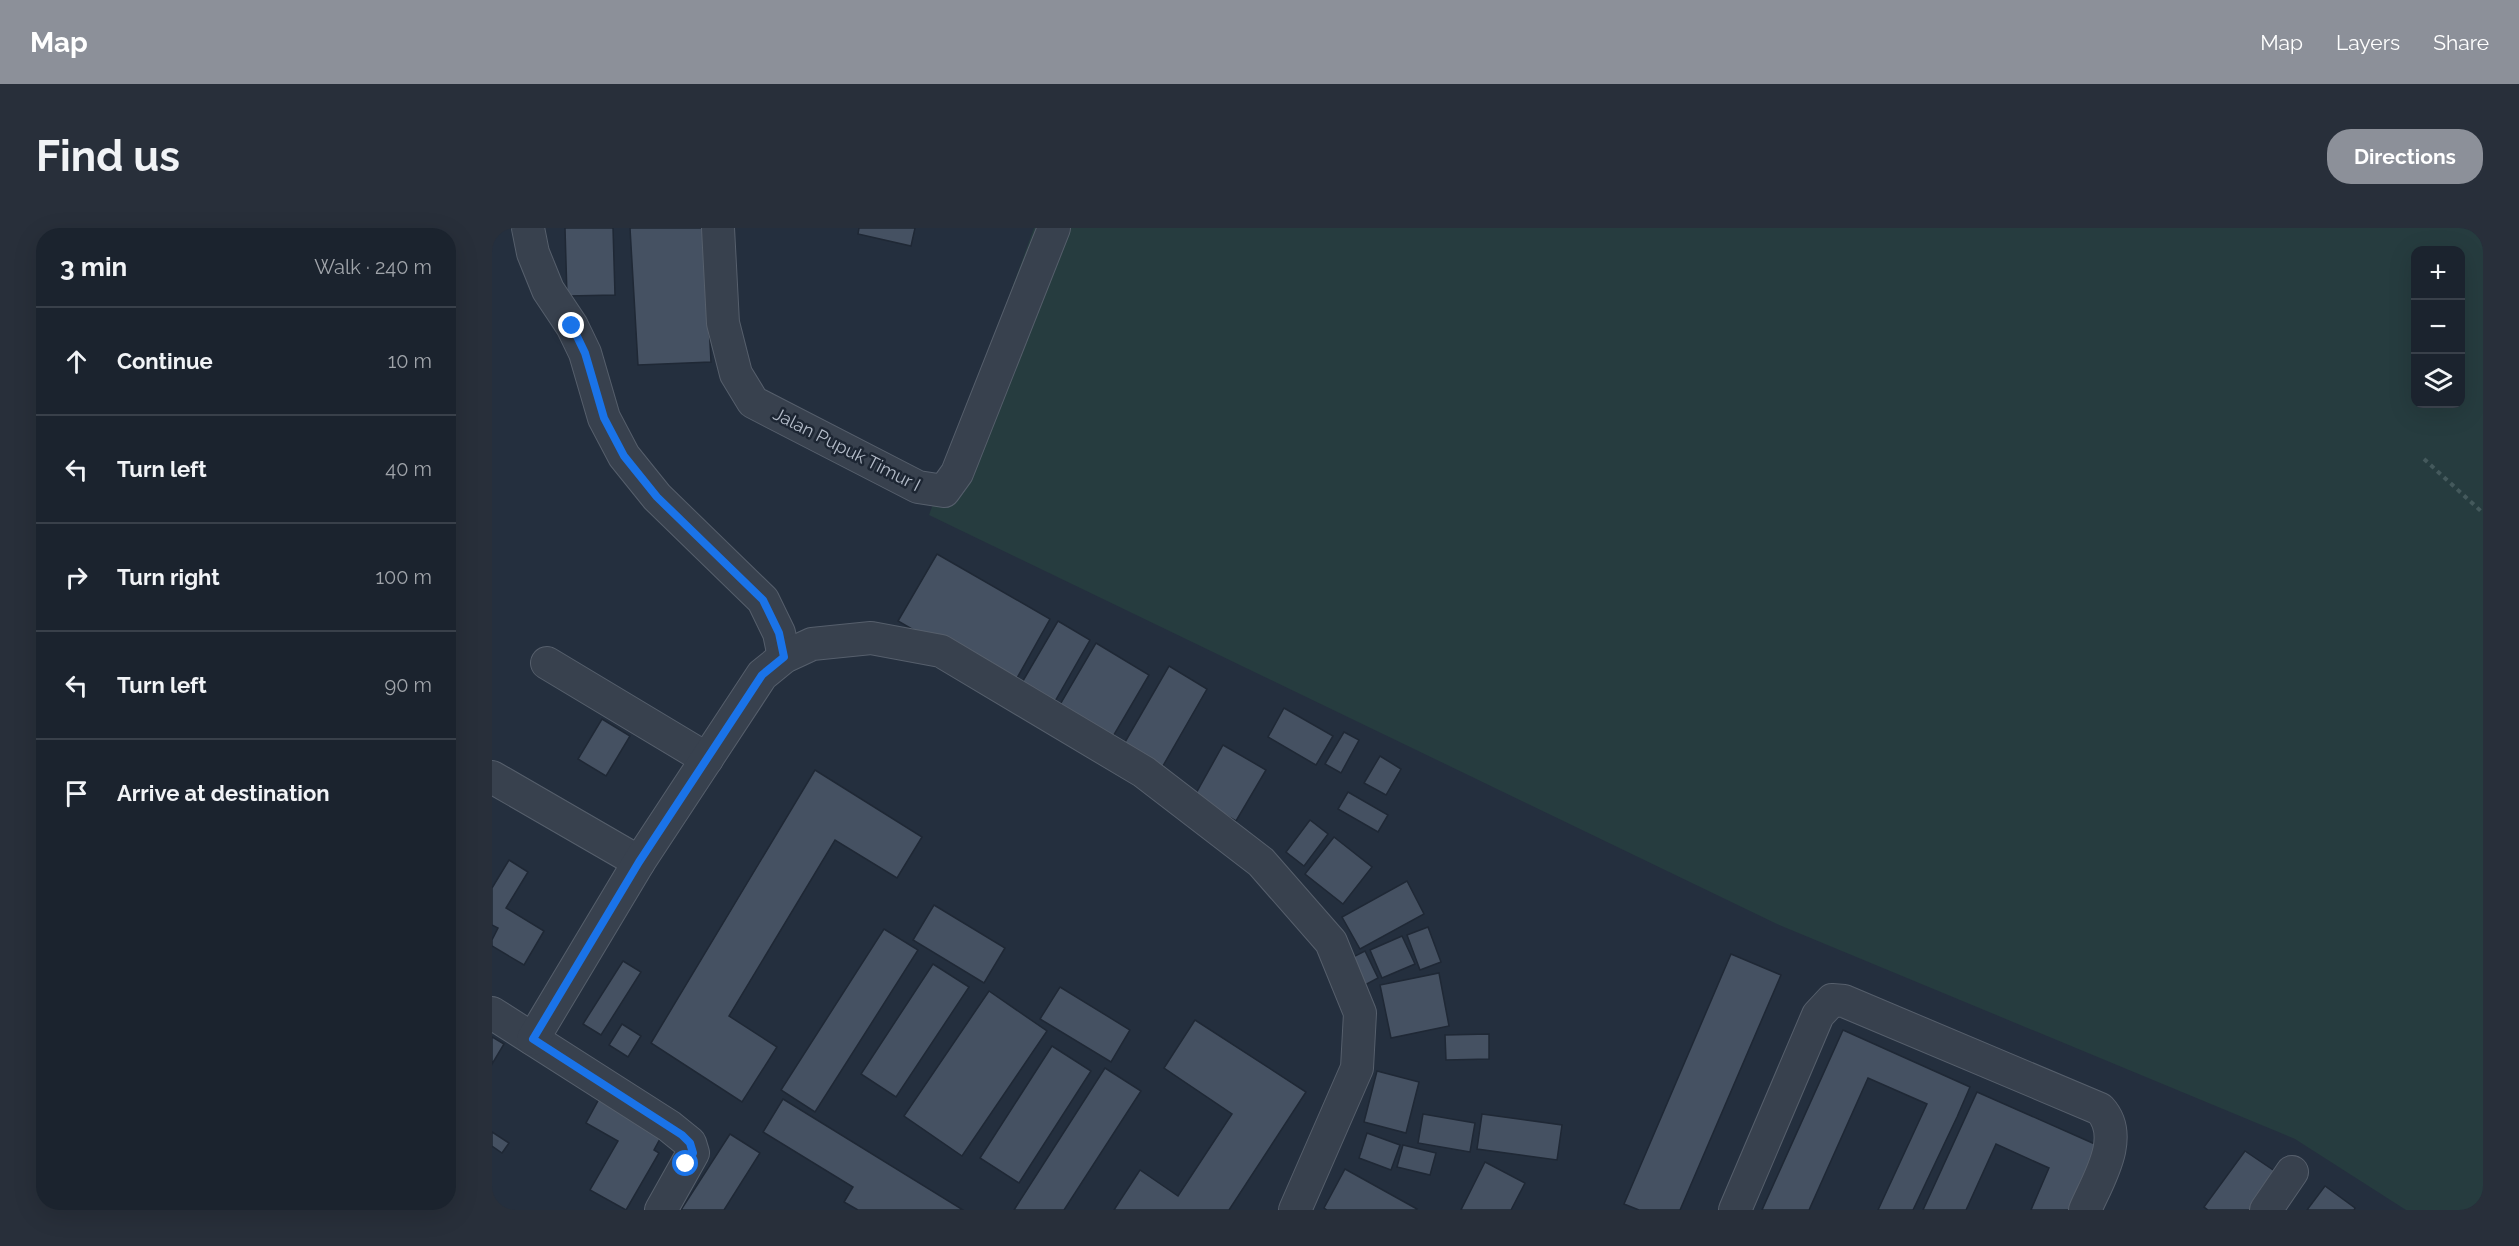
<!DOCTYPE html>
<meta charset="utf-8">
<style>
:root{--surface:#1b232e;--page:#282f3a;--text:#f1f3f6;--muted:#a0a4aa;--line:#39404a;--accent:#8c9099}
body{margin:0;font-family:Raleway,sans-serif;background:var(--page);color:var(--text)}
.controls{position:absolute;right:18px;top:18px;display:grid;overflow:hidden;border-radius:12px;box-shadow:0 6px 24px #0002}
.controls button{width:54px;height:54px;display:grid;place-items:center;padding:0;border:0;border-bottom:2px solid var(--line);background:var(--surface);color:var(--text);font:30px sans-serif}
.stop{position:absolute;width:18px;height:18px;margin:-14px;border:4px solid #1a73e8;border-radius:50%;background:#fff}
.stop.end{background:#1a73e8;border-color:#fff;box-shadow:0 2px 6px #0008}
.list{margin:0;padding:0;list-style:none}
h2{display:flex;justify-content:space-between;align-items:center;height:78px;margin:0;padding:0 24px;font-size:26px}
h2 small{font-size:20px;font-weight:400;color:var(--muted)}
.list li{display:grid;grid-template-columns:39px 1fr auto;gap:18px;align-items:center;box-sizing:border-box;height:108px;padding:0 24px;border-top:2px solid var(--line)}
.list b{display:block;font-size:22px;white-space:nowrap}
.list em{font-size:20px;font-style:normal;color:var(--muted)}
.icon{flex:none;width:33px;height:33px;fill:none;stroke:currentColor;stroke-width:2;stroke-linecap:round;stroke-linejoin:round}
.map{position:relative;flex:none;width:1991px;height:982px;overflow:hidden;border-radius:24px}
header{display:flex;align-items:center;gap:36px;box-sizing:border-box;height:84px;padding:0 30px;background:var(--accent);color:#fff}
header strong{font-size:28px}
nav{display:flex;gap:33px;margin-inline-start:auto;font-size:21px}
.intro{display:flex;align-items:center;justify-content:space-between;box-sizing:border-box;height:144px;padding:0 36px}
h1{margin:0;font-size:42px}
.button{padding:15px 27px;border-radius:24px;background:var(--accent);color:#fff;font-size:21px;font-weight:700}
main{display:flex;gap:36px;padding:0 36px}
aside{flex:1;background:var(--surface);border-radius:24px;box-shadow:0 6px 24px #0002}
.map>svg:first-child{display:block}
.green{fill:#263c3f;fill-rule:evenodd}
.building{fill:#455162;stroke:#1f2835;stroke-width:1.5}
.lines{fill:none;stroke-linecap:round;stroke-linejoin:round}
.minor-casing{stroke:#565f6c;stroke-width:34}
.path{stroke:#44595c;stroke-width:4;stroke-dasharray:4.5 4.5;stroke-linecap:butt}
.minor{stroke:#38414e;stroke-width:32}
.route{stroke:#1a73e8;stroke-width:8}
.labels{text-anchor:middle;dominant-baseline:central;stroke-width:5;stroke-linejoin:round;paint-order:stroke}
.street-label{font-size:18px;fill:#b4bcc9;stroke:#1d2633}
</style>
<header>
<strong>Map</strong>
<nav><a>Map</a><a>Layers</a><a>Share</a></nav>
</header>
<div class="intro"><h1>Find us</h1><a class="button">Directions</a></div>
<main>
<aside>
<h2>3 min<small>Walk · 240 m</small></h2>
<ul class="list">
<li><svg class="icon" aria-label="ahead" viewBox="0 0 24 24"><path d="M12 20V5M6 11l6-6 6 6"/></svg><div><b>Continue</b></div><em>10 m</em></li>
<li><svg class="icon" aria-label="left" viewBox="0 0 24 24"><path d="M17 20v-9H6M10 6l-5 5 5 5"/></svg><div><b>Turn left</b></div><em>40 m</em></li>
<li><svg class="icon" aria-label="right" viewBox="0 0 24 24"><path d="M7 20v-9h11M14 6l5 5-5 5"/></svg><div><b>Turn right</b></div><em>100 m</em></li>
<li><svg class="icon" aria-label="left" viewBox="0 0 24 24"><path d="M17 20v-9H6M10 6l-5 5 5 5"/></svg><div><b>Turn left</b></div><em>90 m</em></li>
<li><svg class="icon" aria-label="arrive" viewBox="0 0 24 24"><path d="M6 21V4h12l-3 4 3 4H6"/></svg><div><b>Arrive at destination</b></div></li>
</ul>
</aside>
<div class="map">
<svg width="1991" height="982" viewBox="0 0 1991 982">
<rect width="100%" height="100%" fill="#242f3e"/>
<path class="green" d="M542,0H1991V982H1914L1803,911L1285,696L437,287ZM1924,22H1968V176H1924Z"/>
<g class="building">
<path d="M73,0H121L123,67L75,68Z"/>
<path d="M138,0H212L219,134L146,137Z"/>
<path d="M367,0H423L419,18L366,6Z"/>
<path d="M445,326L558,391L520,459L406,393Z"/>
<path d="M566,393L598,412L558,482L525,463Z"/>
<path d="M604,415L657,447L616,517L563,485Z"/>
<path d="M677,438L715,461L668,543L629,521Z"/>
<path d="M792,480L841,508L824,537L776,509Z"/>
<path d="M110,491L138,508L114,548L86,531Z"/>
<path d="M852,504L867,512L849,545L833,536Z"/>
<path d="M731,517L774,542L744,593L702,569Z"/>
<path d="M888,528L909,541L894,567L872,555Z"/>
<path d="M323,542L430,609L405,650L343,612L237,788L285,819L250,874L159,815Z"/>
<path d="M856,564L896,587L886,604L846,581Z"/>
<path d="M818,592L836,606L812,638L794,624Z"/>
<path d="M842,609L880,639L851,676L813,646Z"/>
<path d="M17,632L36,644L14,680L52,703L32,737L0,718V712L6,700L0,697V660Z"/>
<path d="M915,653L932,686L868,721L850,689Z"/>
<path d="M442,677L513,720L492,755L421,712Z"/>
<path d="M936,699L949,734L928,742L915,707Z"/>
<path d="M392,701L426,722L323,884L289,862Z"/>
<path d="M910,708L923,736L890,750L878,722Z"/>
<path d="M873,723L886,750L873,757L859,730Z"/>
<path d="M1239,726L1289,747L1188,982H1147L1132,976Z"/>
<path d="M131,733L149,744L109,807L91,796Z"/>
<path d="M441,736L477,759L404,869L369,846Z"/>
<path d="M947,745L957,798L899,810L888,757Z"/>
<path d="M568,759L638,802L619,834L548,791Z"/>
<path d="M497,763L555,803L470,928L412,888Z"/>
<path d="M703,792L814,864L737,982H622L648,942L686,968L740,886L672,840Z"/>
<path d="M130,796L149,808L136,829L117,817Z"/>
<path d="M1351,802L1478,859L1465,889L1421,982H1386L1435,876L1376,850L1317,982H1270Z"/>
<path d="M997,806V831L954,832L953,807Z"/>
<path d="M0,809L12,816L0,836Z"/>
<path d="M560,818L599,843L527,955L488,930Z"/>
<path d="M613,840L649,863L572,982H522Z"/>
<path d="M885,843L927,854L914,905L872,894Z"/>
<path d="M1485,864L1605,917L1577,982H1539L1557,940L1504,916L1474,982H1431Z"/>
<path d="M107,871L170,907L162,922L167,925L134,982L98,962L126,913L94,895Z"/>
<path d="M291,871L471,982H366L352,974L361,959L271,904Z"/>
<path d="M931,886L983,895L978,924L926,915Z"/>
<path d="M990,886L1070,897L1065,932L985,921Z"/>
<path d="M0,904L17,915L10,925L0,918Z"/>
<path d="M875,905L908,917L899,942L867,930Z"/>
<path d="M238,906L268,925L232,982H189Z"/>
<path d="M911,917L944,925L938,947L905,939Z"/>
<path d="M1753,923L1787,946L1761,982H1716L1712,979Z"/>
<path d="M993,934L1033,955L1019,982H969Z"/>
<path d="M853,941L925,981L924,982H835L832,980Z"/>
<path d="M1833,958L1863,980L1862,982H1815Z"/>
</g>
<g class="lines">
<defs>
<g id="minor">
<path d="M36,0L41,25L56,62L80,98L93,125L112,190L132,228L165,269L271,372L287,405L292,429"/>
<path d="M226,0L231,95L244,146L261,174L426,259L452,263L465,245L562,0"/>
<path d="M55,435L215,531"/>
<path d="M0,549L147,634"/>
<path d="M0,785L177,898L198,915L201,925L169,982"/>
<path d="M41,811L147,634L270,447L292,429L320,416L379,410L449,423L652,544L769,634L839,714L868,785L865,840L803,982"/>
<path d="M1243,982L1326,787L1340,772L1352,773L1608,881C1634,909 1606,952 1593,982"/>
<path d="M1774,982L1800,944"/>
</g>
</defs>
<use href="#minor" class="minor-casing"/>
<path class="path" d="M1932,231L1991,285"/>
<use href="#minor" class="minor"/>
</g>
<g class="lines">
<path class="route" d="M80,98L93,125L112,190L132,228L165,269L271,372L287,405L292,429L270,447L147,634L41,811L190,907L198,915L201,925L194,936"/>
</g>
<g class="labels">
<g class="street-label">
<text transform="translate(355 221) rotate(27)">Jalan Pupuk Timur I</text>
</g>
</g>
</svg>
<div class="controls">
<button>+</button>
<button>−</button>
<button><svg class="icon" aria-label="layers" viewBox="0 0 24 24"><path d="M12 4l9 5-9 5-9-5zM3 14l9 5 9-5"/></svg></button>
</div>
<div class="stop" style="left:194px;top:936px"></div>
<div class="stop end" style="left:80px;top:98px"></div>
</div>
</main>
